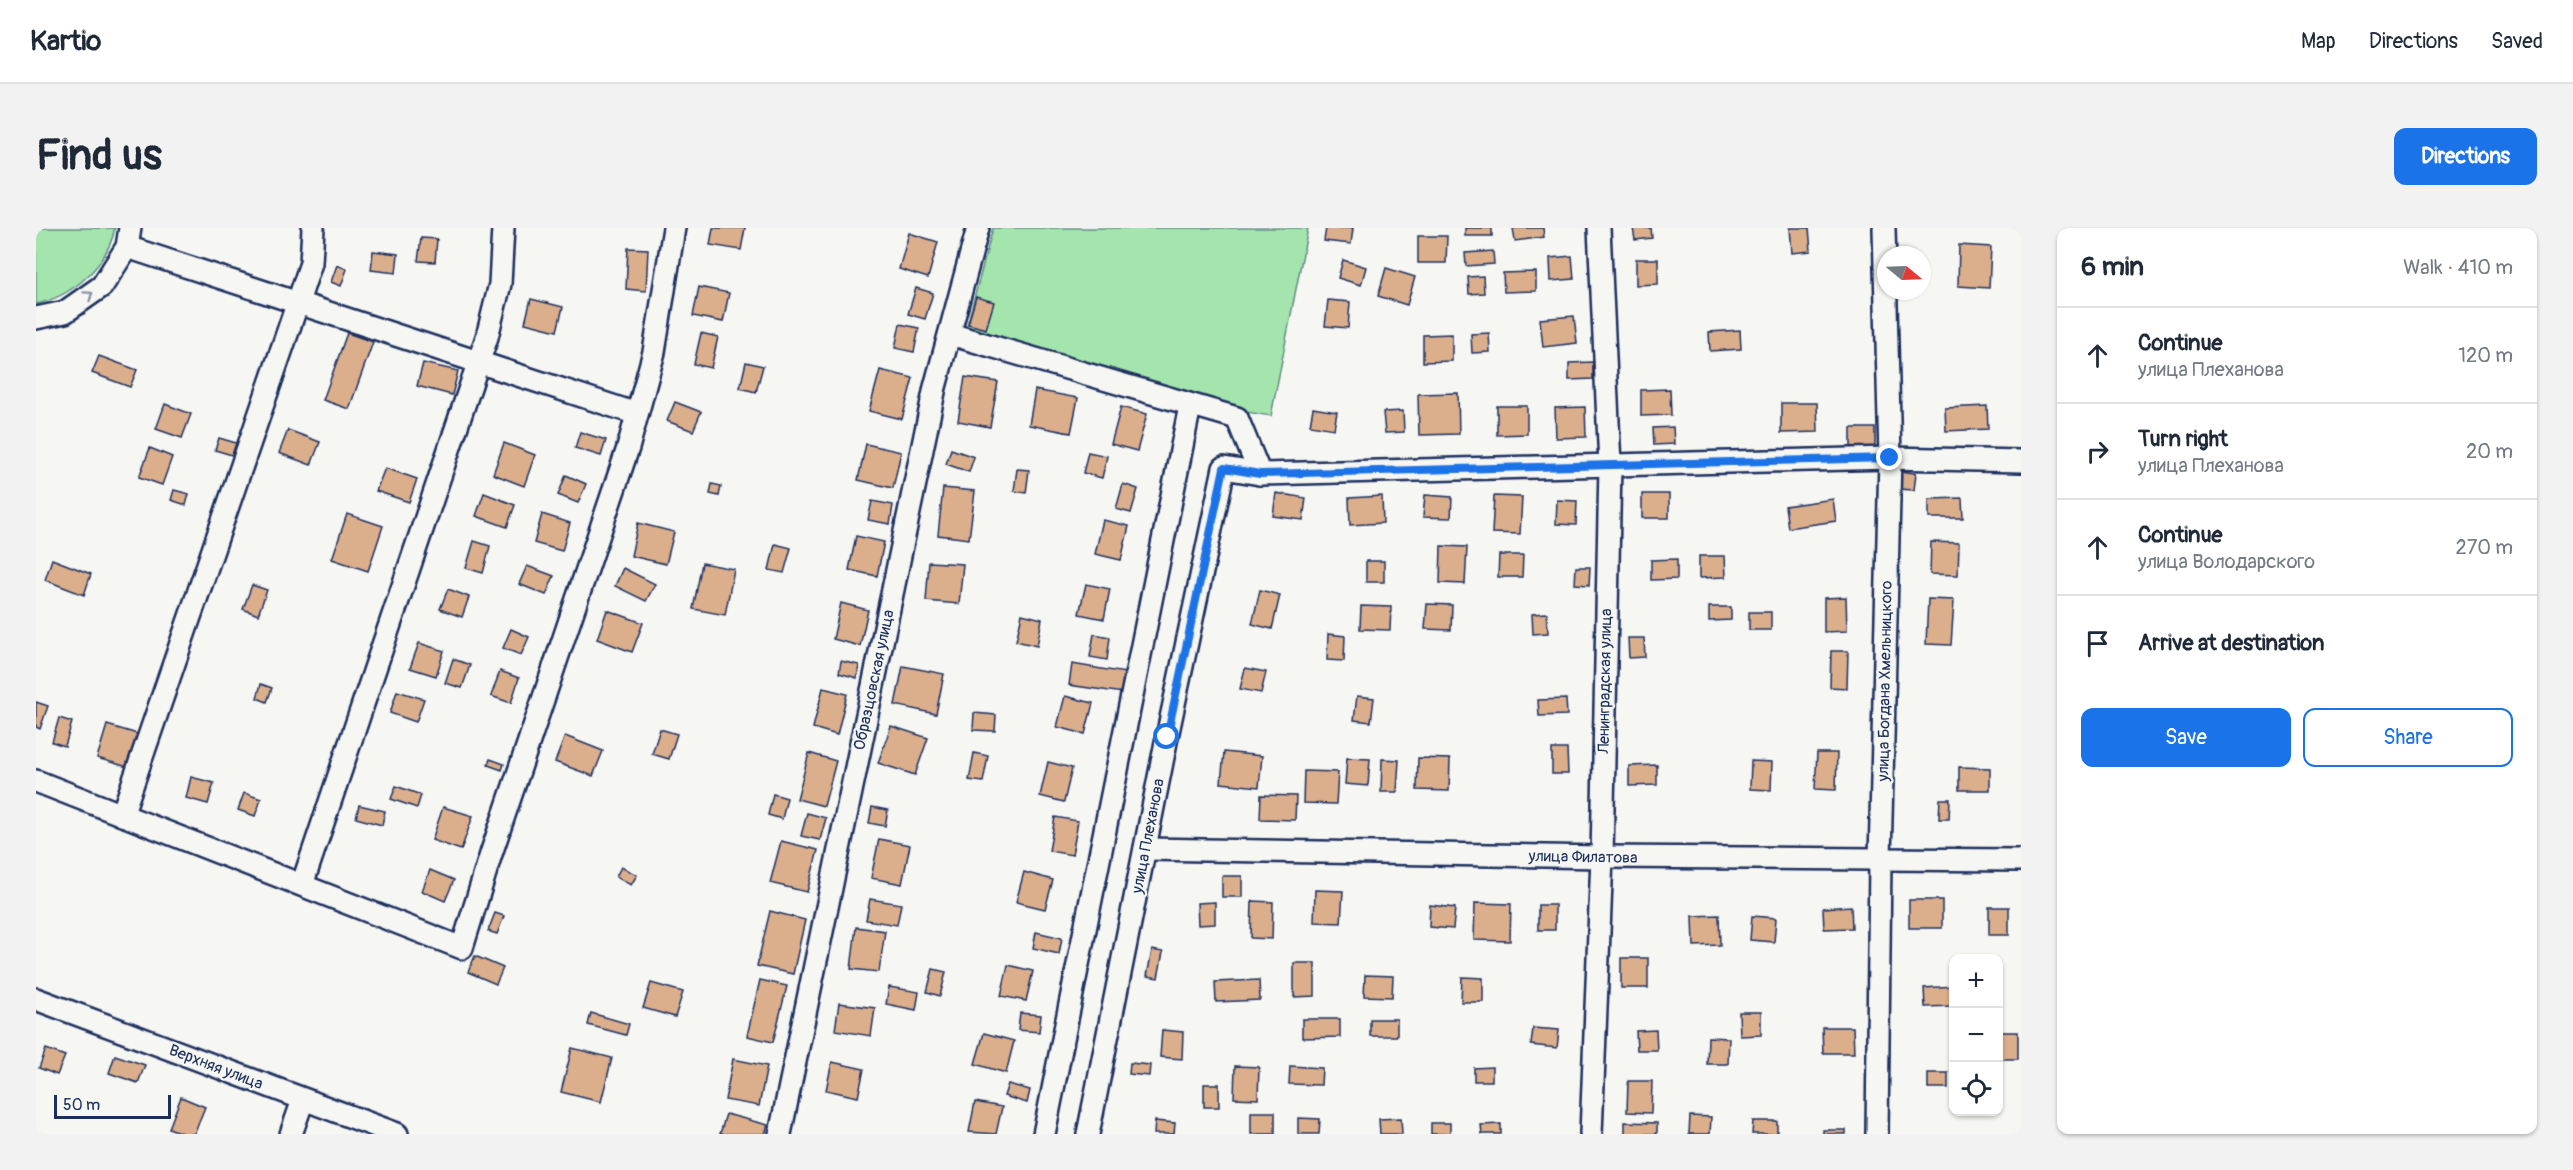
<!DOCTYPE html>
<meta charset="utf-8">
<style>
:root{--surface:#fff;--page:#f2f2f3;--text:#1f2937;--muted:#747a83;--line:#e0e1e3;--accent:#1a73e8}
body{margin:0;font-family:Pangolin,sans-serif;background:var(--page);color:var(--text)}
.controls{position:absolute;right:18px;bottom:18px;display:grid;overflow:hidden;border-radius:12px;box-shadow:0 2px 4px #0004}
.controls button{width:54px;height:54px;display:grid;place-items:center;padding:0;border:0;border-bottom:2px solid var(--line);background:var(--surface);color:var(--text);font:30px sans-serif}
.compass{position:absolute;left:1841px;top:18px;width:54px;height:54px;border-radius:50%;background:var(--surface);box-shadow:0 2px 4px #0004;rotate:109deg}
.scale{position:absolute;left:18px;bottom:15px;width:117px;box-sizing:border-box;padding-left:6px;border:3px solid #1b2f5e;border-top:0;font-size:16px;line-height:21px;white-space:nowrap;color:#1b2f5e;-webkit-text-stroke:4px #f6f6f2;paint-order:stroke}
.stop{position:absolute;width:18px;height:18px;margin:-14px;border:4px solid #1a73e8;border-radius:50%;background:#fff}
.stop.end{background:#1a73e8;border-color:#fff;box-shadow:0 2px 6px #0008}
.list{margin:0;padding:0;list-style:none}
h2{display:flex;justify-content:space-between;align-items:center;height:78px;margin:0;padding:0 24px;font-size:26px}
h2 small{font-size:20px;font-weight:400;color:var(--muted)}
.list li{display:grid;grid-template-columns:39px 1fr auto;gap:18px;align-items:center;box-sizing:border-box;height:96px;padding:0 24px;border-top:2px solid var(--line)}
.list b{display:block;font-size:22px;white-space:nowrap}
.list p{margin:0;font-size:20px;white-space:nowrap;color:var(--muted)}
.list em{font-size:20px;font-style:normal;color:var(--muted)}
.actions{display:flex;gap:12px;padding:18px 24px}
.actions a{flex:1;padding:14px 0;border:2px solid var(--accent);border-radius:12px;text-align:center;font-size:21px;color:var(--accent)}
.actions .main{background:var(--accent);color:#fff}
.icon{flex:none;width:33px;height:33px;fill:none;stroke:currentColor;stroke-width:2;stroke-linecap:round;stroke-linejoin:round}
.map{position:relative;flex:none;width:1985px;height:906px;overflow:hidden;border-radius:12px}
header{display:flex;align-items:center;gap:36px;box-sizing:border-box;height:84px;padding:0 30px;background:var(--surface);border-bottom:2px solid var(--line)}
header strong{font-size:28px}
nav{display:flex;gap:33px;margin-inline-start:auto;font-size:21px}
.intro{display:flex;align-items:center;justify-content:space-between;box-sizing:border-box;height:144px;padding:0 36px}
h1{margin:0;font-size:42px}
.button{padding:15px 27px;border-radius:12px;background:var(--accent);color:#fff;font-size:21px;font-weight:700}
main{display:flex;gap:36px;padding:0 36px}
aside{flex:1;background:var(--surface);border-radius:12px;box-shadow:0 2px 4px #0004}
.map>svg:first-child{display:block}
.green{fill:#a4e5ae;stroke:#608a86;stroke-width:1.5}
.building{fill:#dbae8c;stroke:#1b2f5e;stroke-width:1.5}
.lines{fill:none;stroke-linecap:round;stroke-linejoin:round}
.minor-casing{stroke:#1b2f5e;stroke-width:26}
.minor{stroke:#f6f6f2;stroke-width:21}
.oneway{stroke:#8892a8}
.route{stroke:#1a73e8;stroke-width:8}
.labels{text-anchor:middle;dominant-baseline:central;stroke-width:4.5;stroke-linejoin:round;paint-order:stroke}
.street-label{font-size:16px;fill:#1b2f5e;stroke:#f6f6f2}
</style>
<header>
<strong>Kartio</strong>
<nav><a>Map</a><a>Directions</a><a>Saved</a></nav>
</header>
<div class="intro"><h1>Find us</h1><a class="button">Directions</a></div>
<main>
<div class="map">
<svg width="1985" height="906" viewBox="0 0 1985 906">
<rect width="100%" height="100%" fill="#f6f6f2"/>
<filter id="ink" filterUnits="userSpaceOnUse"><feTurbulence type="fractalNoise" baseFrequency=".0167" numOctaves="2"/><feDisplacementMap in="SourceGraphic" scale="12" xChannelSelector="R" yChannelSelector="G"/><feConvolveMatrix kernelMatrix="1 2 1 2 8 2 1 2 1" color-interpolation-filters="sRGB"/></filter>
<g filter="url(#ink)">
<g class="green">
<path d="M0,0H79C71,38 37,68 0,76Z"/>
<path d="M957,0H1272L1235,188L1150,174L927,112Z"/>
</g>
<g class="building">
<path d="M677,0H709L705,22L674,17Z"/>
<path d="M1290,0H1317L1315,16L1288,13Z"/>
<rect x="1429" y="0" width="27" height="8"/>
<path d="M1477,0H1507L1508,9L1479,13Z"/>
<path d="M1597,0H1615L1616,10L1599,12Z"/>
<path d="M1754,0H1773L1775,23L1756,25Z"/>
<path d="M873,5L902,14L892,50L863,41Z"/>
<path d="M1382,8H1411L1410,35H1382Z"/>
<path d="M385,10L401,11L399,34L382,33Z"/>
<path d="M1923,17L1955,19L1953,60L1922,58Z"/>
<path d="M592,20L612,21L610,63L590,61Z"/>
<path d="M337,23L362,26L360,45L335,42Z"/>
<path d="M1457,23L1458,36L1430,38L1429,25Z"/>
<path d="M1536,28L1538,51L1515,53L1514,30Z"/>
<path d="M1600,31H1622V56L1600,57Z"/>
<path d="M1307,32L1330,39L1325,57L1302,50Z"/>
<path d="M301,37L311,41L305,58L295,54Z"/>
<path d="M1350,40L1379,49L1371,77L1342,68Z"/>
<path d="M1500,44V63L1468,64L1467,45Z"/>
<path d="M1447,48L1448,65L1433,66L1432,49Z"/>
<path d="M663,59L693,65L687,94L657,88Z"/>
<path d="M880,60L897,65L889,91L872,86Z"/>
<path d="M940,69L958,74L950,101L932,96Z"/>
<path d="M495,71L527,79L521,103L489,95Z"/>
<path d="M1292,72L1314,74L1312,100L1289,98Z"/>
<path d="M1538,88L1541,115L1507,119L1504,91Z"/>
<path d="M864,96L883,100L878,124L859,120Z"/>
<path d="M1704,102L1705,121L1674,123L1673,104Z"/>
<path d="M311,105L337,114L313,181L287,172Z"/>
<path d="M665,105L682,109L675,140L658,136Z"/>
<path d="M1453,105L1454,124L1436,125L1435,106Z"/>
<path d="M1416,106V133L1387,134V107Z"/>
<path d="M63,128L101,142L94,159L56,145Z"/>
<path d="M710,134L727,138L720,164L704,160Z"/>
<path d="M1557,134V151L1533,152V135Z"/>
<path d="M387,135L422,143L416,167L381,158Z"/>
<path d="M844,142L877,150L866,191L833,183Z"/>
<path d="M929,149L962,154L954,199L922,193Z"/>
<path d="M1634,161L1635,187L1605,188V162Z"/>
<path d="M999,162L1042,170L1035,205L993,197Z"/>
<path d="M1422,165L1423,206L1383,207L1382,166Z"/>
<path d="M639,174L665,184L657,203L631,193Z"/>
<path d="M1745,175H1781L1782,204L1745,205Z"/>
<path d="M129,176L155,186L146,210L120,201Z"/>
<path d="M1461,178H1491V206L1461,207Z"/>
<path d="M1951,178L1952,201L1910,203L1909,180Z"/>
<path d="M1085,179L1111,186L1101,223L1075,216Z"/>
<path d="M1549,179L1550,209L1520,210L1519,180Z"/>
<path d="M1277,180L1301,184L1298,201L1274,197Z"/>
<path d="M1367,183L1368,204L1349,205L1347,184Z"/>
<path d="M1637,199L1638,216L1618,217L1617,200Z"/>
<rect x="1815" y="200" width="24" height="19"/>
<path d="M252,202L284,214L275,237L243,225Z"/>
<path d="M544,204L570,212L565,228L539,220Z"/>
<path d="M183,210L200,215L196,227L179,222Z"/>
<path d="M468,215L499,227L488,258L457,246Z"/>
<path d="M830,216L865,224L857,260L822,252Z"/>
<path d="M114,220L136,229L126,257L103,249Z"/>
<path d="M915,221L938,229L933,244L910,236Z"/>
<path d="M1052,224L1071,228L1066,250L1047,245Z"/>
<path d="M349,240L381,251L373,274L340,263Z"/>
<path d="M981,241L993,242L990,265L978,263Z"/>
<path d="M1862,243L1880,245L1878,262L1861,261Z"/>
<path d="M530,247L550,256L542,275L522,267Z"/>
<path d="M676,256L685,258L683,268L674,266Z"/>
<path d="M1087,256L1102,261L1095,285L1080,281Z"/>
<path d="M907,260L939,263L933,311L902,307Z"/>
<path d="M138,262L153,266L150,277L135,272Z"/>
<path d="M448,265L479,277L471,299L440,288Z"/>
<path d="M1240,265L1270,270L1267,292L1237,288Z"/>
<rect x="1606" y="266" width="27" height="24"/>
<path d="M1389,267L1416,269L1415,290L1387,289Z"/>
<path d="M1346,268L1347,295L1314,297L1313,270Z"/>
<path d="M1458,268L1486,269L1484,306L1456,305Z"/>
<path d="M1926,270L1927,290H1893V271Z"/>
<path d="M1797,271L1800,293L1752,300L1749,278Z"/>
<path d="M1521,272L1541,273L1540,297L1520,296Z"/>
<path d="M836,273L857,277L854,296L832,292Z"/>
<path d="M311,286L347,298L332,343L296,331Z"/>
<path d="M506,286L534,295L526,323L498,315Z"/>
<path d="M1067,292L1093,298L1085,332L1059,326Z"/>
<path d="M602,295L638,304L630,336L595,328Z"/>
<path d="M820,308L848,314L841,348L813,342Z"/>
<path d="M438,313L454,318L447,345L430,340Z"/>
<path d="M1895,314L1923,315L1922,347L1894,346Z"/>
<path d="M739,316L755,320L748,345L733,342Z"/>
<path d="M1405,318L1431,319L1429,356L1404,355Z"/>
<path d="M1463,327H1487L1486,349H1462Z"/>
<path d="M1663,328H1689L1690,349L1663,350Z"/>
<path d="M16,331L55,346L48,367L9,352Z"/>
<path d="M1641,331V351L1615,352V332Z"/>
<rect x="1330" y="333" width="18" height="21"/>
<path d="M893,334L927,336L923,376L890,373Z"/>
<path d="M666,335L698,341L689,387L657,381Z"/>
<path d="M491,338L518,348L510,367L483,356Z"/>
<path d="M1540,339H1554L1553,357L1539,356Z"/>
<path d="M587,340L619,356L610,373L579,358Z"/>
<path d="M1050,356L1074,361L1068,391L1043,386Z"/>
<path d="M216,357L231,362L222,387L207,381Z"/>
<path d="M412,361L433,369L426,389L404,381Z"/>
<path d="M1224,362L1244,367L1236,401L1216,396Z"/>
<path d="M1810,369L1811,403L1788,404V370Z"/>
<path d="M1892,371L1918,372L1915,417L1890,416Z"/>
<path d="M805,375L832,382L824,418L797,411Z"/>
<path d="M1391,376L1416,377L1415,402L1389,401Z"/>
<path d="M1325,378L1355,379L1354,402L1324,401Z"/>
<path d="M1673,379H1695V392L1673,393Z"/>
<path d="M571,382L607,395L596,424L561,411Z"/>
<rect x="1713" y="384" width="22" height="18"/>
<path d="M1511,385L1512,405L1497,406L1496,386Z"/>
<path d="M986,386L1006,391L1001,418L980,413Z"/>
<path d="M475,401L493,409L485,427L467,420Z"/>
<path d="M1058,406L1074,409L1071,432L1054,429Z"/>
<path d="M1292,406L1309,408L1308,433L1291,432Z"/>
<path d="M1592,410H1608L1609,429L1593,430Z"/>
<path d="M383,415L408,423L400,448L374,440Z"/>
<path d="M1795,423H1812L1811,460L1794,459Z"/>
<path d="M417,431L434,437L426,460L409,455Z"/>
<path d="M805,433L823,437L821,450L803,445Z"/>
<path d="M1036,436L1090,445L1087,465L1033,457Z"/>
<path d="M867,438L908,446L900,486L859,477Z"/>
<path d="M1209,440L1230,444L1225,465L1204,461Z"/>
<path d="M464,443L483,450L475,475L455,468Z"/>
<path d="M225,456L236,460L231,474L221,470Z"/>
<path d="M787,460L811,466L801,507L777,500Z"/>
<path d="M361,463L388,471L380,494L354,485Z"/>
<path d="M1029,468L1057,475L1049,506L1021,499Z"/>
<path d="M1321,468L1338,470L1335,494L1318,492Z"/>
<path d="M1530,471L1531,487L1503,488L1502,472Z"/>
<path d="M0,474L12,478L4,501L0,499Z"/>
<path d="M938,485L960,487L959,503L937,502Z"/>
<path d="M23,490L36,494L29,518L16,514Z"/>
<path d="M71,497L105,507L95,540L61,530Z"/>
<path d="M855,498L892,510L879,547L842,535Z"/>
<path d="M624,501L641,506L633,531L616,526Z"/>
<path d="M529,508L567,523L557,548L519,534Z"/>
<path d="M1516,521H1531L1532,546H1516Z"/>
<path d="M1188,524L1226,528L1223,559L1185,555Z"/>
<path d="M773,525L800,533L788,578L761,571Z"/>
<path d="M938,525L952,528L947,554L933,552Z"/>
<path d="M1781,525H1801L1800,562L1779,561Z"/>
<path d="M1311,530L1334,531L1332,558L1309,556Z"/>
<path d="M1382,530L1414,531L1413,563L1381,562Z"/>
<path d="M454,531L468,536L466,542L452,537Z"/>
<path d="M1346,531L1363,532L1361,564H1345Z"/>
<path d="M1715,533L1736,534L1735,562L1714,561Z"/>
<path d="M1012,534L1036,540L1028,574L1004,568Z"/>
<path d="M1621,537V557L1593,558V538Z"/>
<path d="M1923,539L1954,540V562H1923Z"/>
<path d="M1268,543L1302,544L1300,576L1267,575Z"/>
<path d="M155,549L178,555L172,576L150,570Z"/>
<path d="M360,558L385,567L381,580L355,571Z"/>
<path d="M208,565L225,571L219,588L202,582Z"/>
<path d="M737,566L751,570L746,591L732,587Z"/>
<path d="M1225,567L1260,568L1259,592L1224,591Z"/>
<path d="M1904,571H1914L1913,591H1903Z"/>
<path d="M323,577L349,583L346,597L320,590Z"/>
<path d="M407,579L437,588L425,622L396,612Z"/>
<path d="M836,579L852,582L849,598L833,595Z"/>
<path d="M771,585L790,590L784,612L765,608Z"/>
<path d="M1019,589L1042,593L1036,627L1013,623Z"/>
<path d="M843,611L874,617L866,656L835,650Z"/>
<path d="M745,613L782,622L771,664L734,655Z"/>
<path d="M585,639L601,647L595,657L580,649Z"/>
<path d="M394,642L418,652L409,673L386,663Z"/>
<path d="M988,644L1017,652L1009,681L980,674Z"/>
<rect x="1186" y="648" width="20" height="21"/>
<path d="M1279,662L1307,663L1305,695L1278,694Z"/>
<path d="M834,671L865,676L861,697L830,692Z"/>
<rect x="1873" y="672" width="33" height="28"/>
<path d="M1216,673L1237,674L1236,711L1215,710Z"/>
<path d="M1179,674V696L1162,697L1161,675Z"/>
<path d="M1439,675L1475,676L1474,713L1438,712Z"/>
<path d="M1394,677L1419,680L1417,701L1393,699Z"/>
<rect x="1502" y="677" width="17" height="25"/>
<path d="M1815,678L1816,700L1788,701L1787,680Z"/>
<rect x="1953" y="679" width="20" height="28"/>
<path d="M734,683L769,692L757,746L721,738Z"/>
<path d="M459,685L468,688L461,706L452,703Z"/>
<path d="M1683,687L1684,717L1658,718L1657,688Z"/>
<path d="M1716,688L1740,690L1738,714L1714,712Z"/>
<path d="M820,699L849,703L843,744L815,741Z"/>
<path d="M1000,704L1026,710L1023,726L997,720Z"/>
<path d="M1116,722L1127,724L1122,750L1111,748Z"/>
<path d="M439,728L467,740L460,756L432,744Z"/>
<rect x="1585" y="730" width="27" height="30"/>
<path d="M1258,735H1279V768L1258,769Z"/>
<path d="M972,737L997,743L990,773L965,768Z"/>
<path d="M897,741L910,744L904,768L891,764Z"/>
<path d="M1329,747L1357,748L1356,769L1328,768Z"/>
<path d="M1426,749L1447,750V774H1425Z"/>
<path d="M724,752L751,758L737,814L711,808Z"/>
<path d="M1223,752L1224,772L1180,774L1179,754Z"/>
<path d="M615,755L647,764L639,789L607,780Z"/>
<path d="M1918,758V778L1889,779L1888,760Z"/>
<path d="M853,759L883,764L880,782L850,776Z"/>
<path d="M803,775L839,780L835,808L799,802Z"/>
<path d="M1703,784H1725V807L1704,808Z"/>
<path d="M555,785L593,796L590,807L552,797Z"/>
<path d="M984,785L1005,787L1003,804L982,802Z"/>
<path d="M1266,791H1304V809L1266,810Z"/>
<rect x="1334" y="791" width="27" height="17"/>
<path d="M1786,799H1817L1818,825H1787Z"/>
<path d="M1497,800L1523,802L1521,820L1495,817Z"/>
<path d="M1126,802L1147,804L1146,831L1124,829Z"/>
<path d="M1620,802L1621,822H1601L1600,803Z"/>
<rect x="1962" y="804" width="20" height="27"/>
<path d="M948,805L978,813L970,845L939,836Z"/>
<path d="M1672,809L1693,810L1692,836H1671Z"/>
<path d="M536,820L576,830L565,874L525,864Z"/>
<path d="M10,821L29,828L21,847L3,840Z"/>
<path d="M79,827L109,837L102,855L73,845Z"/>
<path d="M697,831L731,838L723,878L689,872Z"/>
<path d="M796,834L828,841L822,869L790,862Z"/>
<path d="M1094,835L1114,837L1113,848L1093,846Z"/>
<path d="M1199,838L1223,839L1222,871L1198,870Z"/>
<path d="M1254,838L1286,840L1285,857L1253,856Z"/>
<path d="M1456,839V853H1438V840Z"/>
<rect x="1892" y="845" width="20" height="15"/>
<path d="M1592,853H1616L1615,885L1591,884Z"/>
<path d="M972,856L994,862L991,875L968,868Z"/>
<rect x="1168" y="856" width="15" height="23"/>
<path d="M145,869L169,879L158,906H148L133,900Z"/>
<path d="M939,874L966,879L960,906L933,904Z"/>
<rect x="1215" y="884" width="24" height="22"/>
<path d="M690,886L732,897L729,906H684Z"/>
<path d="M1654,888L1675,889L1674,906H1653Z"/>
<path d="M1262,890L1284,891L1283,906H1262Z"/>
<path d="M1365,890L1366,906H1344L1343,891Z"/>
<path d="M1119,893L1139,895L1138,906H1118Z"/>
<path d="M1717,893H1741V906H1716Z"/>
<path d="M1589,894L1621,895V906H1589Z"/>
<rect x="1395" y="895" width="19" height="11"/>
<path d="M1465,896V906H1446L1445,897Z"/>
<rect x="1787" y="902" width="23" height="4"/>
</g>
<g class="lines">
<defs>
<g id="minor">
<path d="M91,19L601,186"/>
<path d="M0,90L29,84L66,58L91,19L94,0"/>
<path d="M914,106L1201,190L1224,246"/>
<path d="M0,553L426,720L455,626L592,220L618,124L638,0"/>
<path d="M86,587L263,71L275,35L277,0"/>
<path d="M1109,621L1566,629L1985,632"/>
<path d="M266,657L451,109L464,56L467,0"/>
<path d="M0,771L361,906"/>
<path d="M255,906L267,872"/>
<path d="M744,906L899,159L942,0"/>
<path d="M1008,906L1154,178"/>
<path d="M1052,906L1131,509L1188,240L1224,246L1854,230L1985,233"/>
<path d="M1555,906L1566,629L1574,237L1563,0"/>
<path d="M1841,906L1844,631L1854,230L1848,0"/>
</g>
</defs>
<use href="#minor" class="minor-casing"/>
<use href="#minor" class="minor"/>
</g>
<defs><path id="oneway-chevron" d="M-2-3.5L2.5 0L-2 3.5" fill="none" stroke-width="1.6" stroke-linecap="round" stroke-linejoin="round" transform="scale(1.5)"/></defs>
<use class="oneway" href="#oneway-chevron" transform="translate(53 67) rotate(-35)"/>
</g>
<g class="lines" filter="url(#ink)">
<path class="route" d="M1131,509L1188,240L1224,246L1854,230"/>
</g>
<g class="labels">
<g class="street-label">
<text transform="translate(838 452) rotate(-78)">Образцовская улица</text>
<text transform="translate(1569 453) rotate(-89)">Ленинградская улица</text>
<text transform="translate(1849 453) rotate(-89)">улица Богдана Хмельницкого</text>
<text transform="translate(1112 608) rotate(-79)">улица Плеханова</text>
<text transform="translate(1547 629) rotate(1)">улица Филатова</text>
<text transform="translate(180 839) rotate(21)">Верхняя улица</text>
</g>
</g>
</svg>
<div class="controls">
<button>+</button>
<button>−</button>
<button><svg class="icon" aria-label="locate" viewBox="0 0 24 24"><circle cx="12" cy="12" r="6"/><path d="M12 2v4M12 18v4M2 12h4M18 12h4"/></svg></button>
</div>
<svg class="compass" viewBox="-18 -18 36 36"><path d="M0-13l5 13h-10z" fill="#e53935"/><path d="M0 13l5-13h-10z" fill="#747a83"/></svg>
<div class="scale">50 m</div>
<div class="stop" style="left:1131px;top:509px"></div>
<div class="stop end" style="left:1854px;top:230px"></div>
</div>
<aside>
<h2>6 min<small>Walk · 410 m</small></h2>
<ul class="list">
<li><svg class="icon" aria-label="ahead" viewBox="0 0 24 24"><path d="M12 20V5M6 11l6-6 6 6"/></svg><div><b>Continue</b><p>улица Плеханова</p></div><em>120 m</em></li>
<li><svg class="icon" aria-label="right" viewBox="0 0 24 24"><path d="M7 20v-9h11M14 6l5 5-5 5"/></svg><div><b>Turn right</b><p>улица Плеханова</p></div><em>20 m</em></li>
<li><svg class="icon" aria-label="ahead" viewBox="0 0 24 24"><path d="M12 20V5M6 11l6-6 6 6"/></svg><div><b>Continue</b><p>улица Володарского</p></div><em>270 m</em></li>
<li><svg class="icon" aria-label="arrive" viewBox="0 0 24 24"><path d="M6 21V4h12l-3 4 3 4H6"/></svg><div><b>Arrive at destination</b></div></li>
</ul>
<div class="actions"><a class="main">Save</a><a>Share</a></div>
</aside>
</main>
